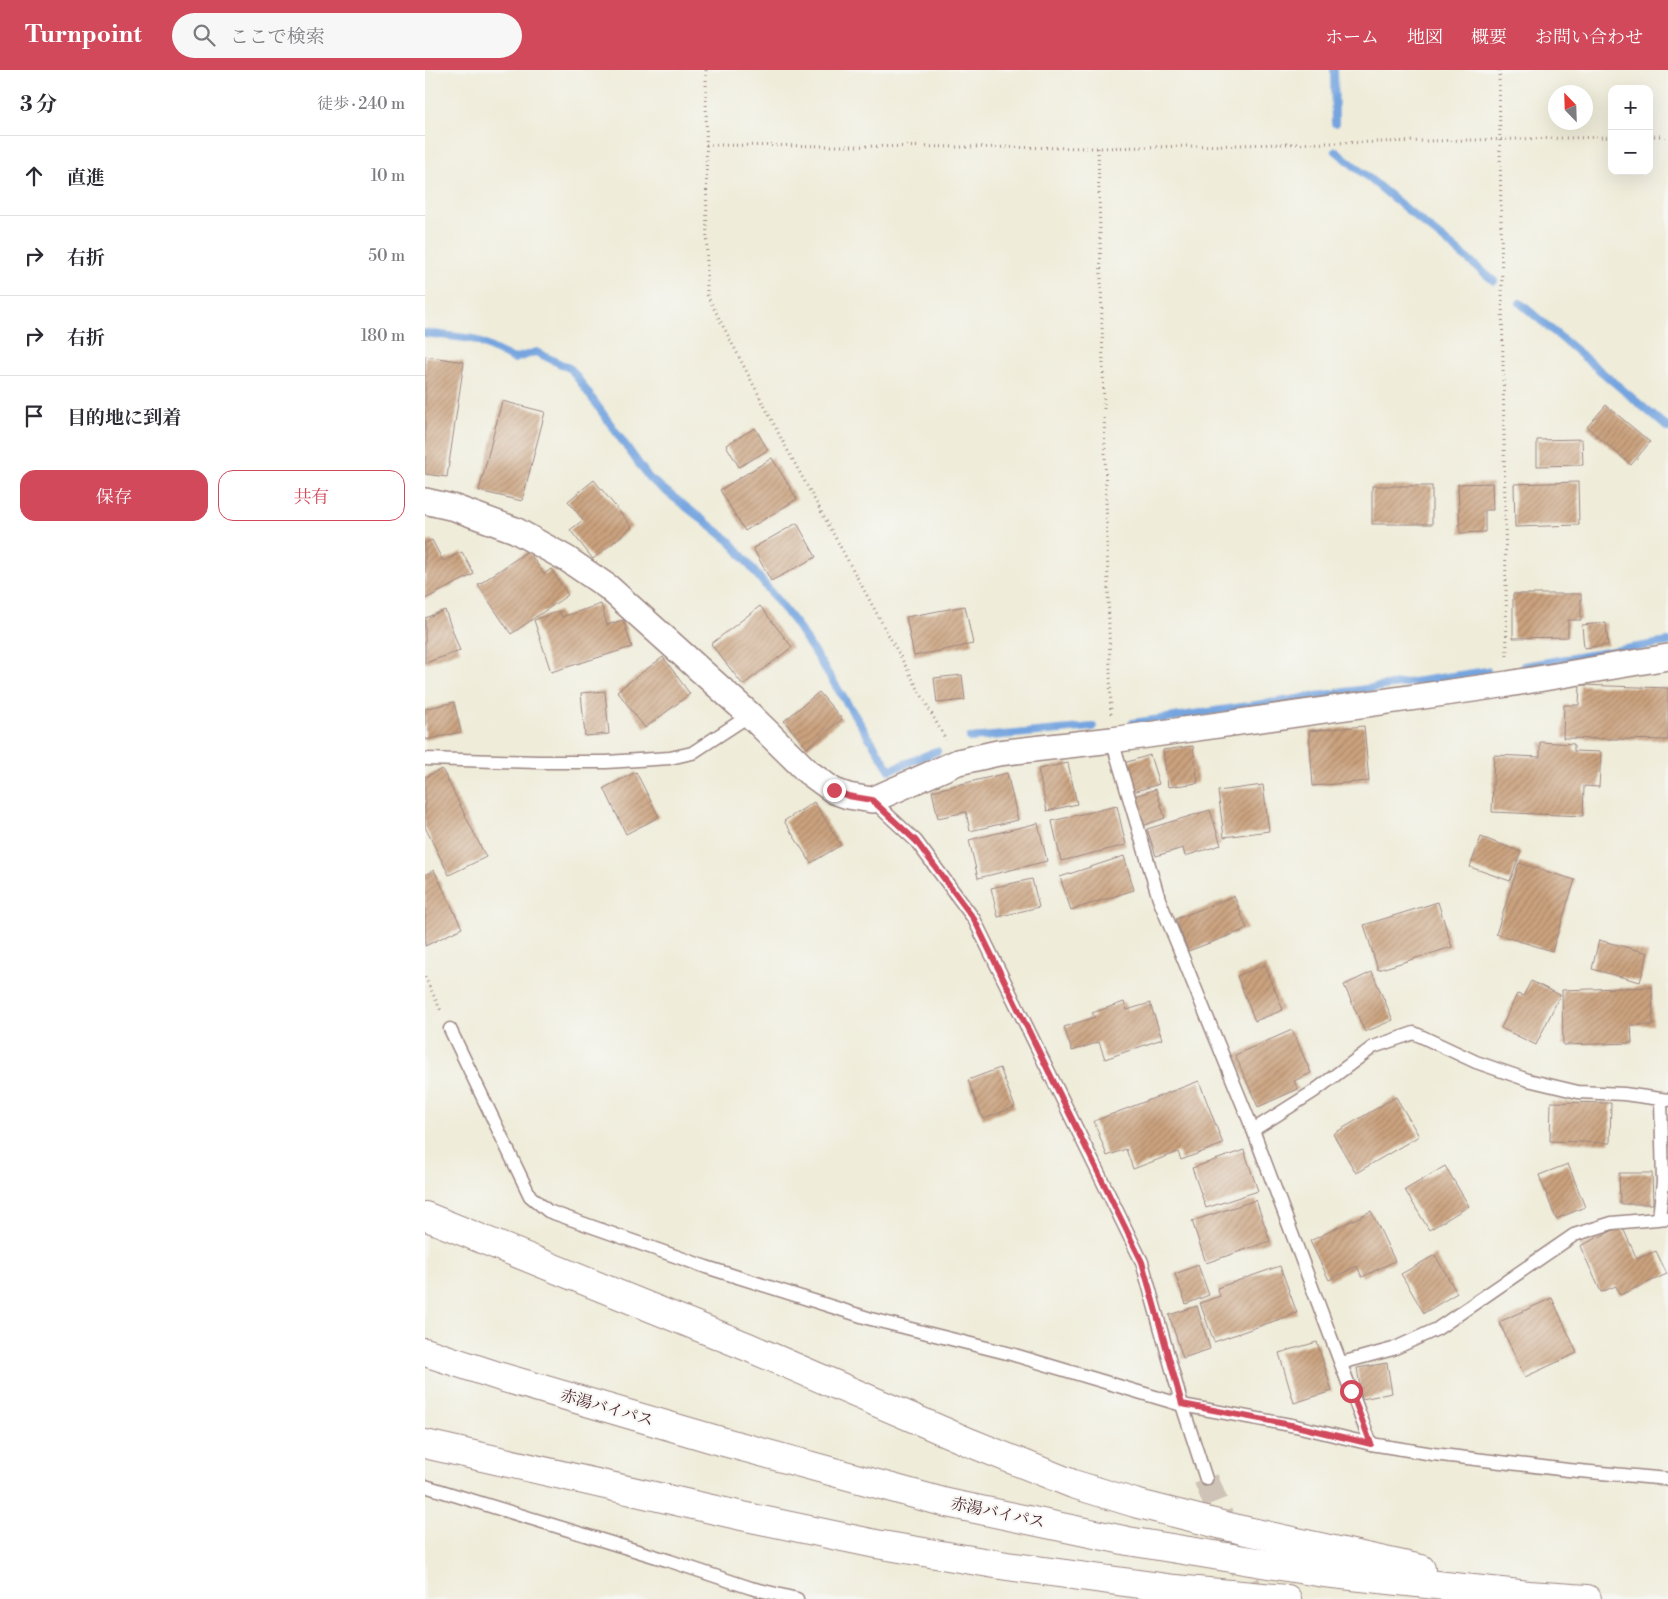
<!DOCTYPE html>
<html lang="ja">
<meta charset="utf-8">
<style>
:root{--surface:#fff;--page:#f7f7f7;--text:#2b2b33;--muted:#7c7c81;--line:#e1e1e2;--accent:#d1495b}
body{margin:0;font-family:"Libre Bodoni","Noto Serif JP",serif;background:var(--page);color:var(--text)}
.controls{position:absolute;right:15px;top:15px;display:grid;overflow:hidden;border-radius:10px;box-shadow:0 5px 20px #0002}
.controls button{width:45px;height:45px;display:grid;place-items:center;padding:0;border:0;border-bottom:1px solid var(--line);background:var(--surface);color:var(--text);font:25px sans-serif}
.compass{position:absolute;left:1123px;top:15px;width:45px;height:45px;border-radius:50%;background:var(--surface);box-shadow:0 5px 20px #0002;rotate:337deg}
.stop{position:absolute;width:15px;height:15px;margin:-11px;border:4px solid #d1495b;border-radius:50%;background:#fff}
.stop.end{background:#d1495b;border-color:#fff;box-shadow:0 1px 5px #0008}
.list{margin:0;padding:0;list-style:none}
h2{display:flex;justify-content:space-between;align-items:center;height:65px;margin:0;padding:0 20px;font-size:21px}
h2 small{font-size:16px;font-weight:400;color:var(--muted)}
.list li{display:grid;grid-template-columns:32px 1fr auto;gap:15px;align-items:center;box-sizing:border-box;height:80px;padding:0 20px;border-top:1px solid var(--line)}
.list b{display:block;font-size:19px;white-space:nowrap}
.list em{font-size:16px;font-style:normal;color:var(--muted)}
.actions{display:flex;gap:10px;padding:15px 20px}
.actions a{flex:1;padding:11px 0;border:1px solid var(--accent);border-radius:15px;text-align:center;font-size:18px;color:var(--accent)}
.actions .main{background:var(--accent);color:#fff}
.icon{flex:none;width:28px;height:28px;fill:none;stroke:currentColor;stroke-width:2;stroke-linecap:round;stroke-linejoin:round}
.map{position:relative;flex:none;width:1243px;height:1529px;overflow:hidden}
header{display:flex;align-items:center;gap:30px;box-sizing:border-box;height:70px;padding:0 25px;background:var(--accent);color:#fff}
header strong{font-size:24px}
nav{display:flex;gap:28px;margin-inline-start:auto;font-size:18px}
.search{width:350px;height:45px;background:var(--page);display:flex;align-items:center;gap:12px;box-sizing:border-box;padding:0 18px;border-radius:28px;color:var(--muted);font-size:19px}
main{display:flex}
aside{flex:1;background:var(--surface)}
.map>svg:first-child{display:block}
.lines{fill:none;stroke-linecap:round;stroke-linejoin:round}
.stream{stroke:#74a4df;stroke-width:8}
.building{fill:url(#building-hatch)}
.street-tunnel{stroke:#cec3b6;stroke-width:25;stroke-dasharray:25 12;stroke-linecap:butt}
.lane-casing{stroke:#9c8682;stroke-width:15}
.street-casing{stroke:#9c8682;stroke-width:28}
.highway-casing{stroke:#9c8682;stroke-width:30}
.path{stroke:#9c8682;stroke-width:3;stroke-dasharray:1 4;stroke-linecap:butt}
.lane{stroke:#fff;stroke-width:12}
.street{stroke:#fff;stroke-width:25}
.highway{stroke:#fff;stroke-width:28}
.route{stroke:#d1495b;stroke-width:6}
.labels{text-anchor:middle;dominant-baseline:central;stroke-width:4;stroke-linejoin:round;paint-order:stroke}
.street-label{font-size:16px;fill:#4a1f2b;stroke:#f6f6f2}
</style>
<header>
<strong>Turnpoint</strong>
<div class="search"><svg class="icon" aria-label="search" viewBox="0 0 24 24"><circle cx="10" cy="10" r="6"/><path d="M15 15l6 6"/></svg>ここで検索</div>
<nav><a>ホーム</a><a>地図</a><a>概要</a><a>お問い合わせ</a></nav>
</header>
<main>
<aside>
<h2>3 分<small>徒歩 · 240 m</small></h2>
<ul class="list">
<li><svg class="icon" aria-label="ahead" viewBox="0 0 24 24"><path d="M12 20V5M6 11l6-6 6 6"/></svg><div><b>直進</b></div><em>10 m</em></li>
<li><svg class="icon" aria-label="right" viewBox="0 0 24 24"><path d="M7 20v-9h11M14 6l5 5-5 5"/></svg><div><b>右折</b></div><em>50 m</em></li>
<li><svg class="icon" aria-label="right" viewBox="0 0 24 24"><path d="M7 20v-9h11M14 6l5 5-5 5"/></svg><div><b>右折</b></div><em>180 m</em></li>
<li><svg class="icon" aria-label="arrive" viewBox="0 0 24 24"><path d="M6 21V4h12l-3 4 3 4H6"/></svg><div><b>目的地に到着</b></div></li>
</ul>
<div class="actions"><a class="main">保存</a><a>共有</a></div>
</aside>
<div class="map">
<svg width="1243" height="1529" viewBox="0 0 1243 1529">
<defs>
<pattern id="building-hatch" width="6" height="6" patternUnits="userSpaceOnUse" patternTransform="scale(1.25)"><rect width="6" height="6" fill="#cba37f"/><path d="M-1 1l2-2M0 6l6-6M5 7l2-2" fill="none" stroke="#a78468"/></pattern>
</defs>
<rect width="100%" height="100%" fill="#f6f6f2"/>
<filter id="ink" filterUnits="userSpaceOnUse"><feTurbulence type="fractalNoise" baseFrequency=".02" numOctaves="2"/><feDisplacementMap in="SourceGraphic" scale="10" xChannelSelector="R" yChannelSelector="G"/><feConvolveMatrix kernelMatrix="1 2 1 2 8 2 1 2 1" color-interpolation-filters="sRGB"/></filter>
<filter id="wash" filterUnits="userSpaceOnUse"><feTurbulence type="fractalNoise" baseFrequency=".0096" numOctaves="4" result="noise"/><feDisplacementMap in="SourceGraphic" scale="20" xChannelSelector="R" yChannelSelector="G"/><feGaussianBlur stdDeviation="1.12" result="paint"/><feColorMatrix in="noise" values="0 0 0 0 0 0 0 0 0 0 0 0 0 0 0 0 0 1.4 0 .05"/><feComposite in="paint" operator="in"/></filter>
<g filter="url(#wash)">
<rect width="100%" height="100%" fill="#efecd9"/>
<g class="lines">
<g class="stream">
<path d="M909,0L910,53"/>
<path d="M911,81L1069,211"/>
<path d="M1095,233L1243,358"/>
<path d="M0,263L48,269L89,289L111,282L146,299L224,408L306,472L371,554L465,700L512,681"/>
<path d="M1099,596L1243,572"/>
<path d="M708,653L1062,601"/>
<path d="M545,668L668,657"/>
</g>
</g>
<g id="blocks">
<g class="building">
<path d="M0,286L39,292L22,407L0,404Z"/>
<path d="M77,331L120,342L97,431L54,421Z"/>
<path d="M1181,335L1225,372L1206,395L1162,357Z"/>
<path d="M330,358L343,380L314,397L301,375Z"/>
<path d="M1157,369L1158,395L1112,396V370Z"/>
<path d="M347,388L372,429L320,461L295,420Z"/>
<path d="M169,410L207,457L168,489L145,460L158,450L143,431Z"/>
<path d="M1153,412L1154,455L1090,457L1089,414Z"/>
<path d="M1067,413L1068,440H1060V462L1035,463L1033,414Z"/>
<rect x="947" y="416" width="60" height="38"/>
<path d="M372,453L391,487L346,511L328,478Z"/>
<path d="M7,470L18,491L37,482L49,504L0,529V473Z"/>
<path d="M103,481L119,504L126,499L143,525L86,564L53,515Z"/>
<path d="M1088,524H1156V550H1143V567L1088,568Z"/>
<path d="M176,534L182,555L198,550L207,577L126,602L109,550L134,541L137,547Z"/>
<path d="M335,536L367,577L318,615L286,574Z"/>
<path d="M540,536L548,574L489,586L481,547Z"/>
<path d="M20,540L35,581L0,593V548Z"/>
<path d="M1181,553L1183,575L1159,578L1157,555Z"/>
<path d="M238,587L265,624L220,658L192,621Z"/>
<path d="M537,605L540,630L512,633L509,608Z"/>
<path d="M1155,615L1243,618V670L1138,668L1139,635H1154Z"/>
<path d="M180,621L184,664L160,666L156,623Z"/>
<path d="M394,622L417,649L382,678L359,651Z"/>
<path d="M29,632L36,662L0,670V639Z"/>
<path d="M939,656L944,711L888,716L884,661Z"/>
<path d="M1115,672L1149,674V681L1176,682L1174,717L1159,716L1158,746L1067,742L1069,685L1115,687Z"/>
<path d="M768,676L773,713L743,717L738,680Z"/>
<path d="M725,685L734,714L708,722L699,693Z"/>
<path d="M643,693L652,734L622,741L613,699Z"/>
<path d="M17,699L61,787L24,805L0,757V707Z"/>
<path d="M211,702L234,747L201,764L179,718Z"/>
<path d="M582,703L593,750L545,761L541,742L513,748L507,721Z"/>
<path d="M838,715L844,761L799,767L793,721Z"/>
<path d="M731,719L740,748L717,756L707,727Z"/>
<path d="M389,732L416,775L386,793L359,751Z"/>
<path d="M692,736L701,775L636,791L627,751Z"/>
<path d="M785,740L796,775L760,786L758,778L731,786L722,759Z"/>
<path d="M613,753L622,791L553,808L544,770Z"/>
<path d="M1056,767L1096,782L1085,811L1045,797Z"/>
<path d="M699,786L709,820L646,840L635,807Z"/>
<path d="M1094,793L1150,810L1127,881L1071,864Z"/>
<path d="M9,800L37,858L0,876V805Z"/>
<path d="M607,809L614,837L573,847L566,818Z"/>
<path d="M809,826L822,859L763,881L751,849Z"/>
<path d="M1013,832L1027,877L953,900L939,855Z"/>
<path d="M1174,870L1223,883L1215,912L1167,899Z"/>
<path d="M840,895L858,940L830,951L812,906Z"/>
<path d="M947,902L968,950L940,962L919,915Z"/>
<path d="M1106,911L1135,925L1111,975L1076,958L1092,924L1098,926Z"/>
<path d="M1227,917L1228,955H1206L1207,973L1138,975L1137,920Z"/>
<path d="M699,932L702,940L725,933L737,969L680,989L674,972L647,981L639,957L670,947L667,943Z"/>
<path d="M867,960L886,1003L869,1011L873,1019L833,1037L810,985Z"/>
<path d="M575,998L590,1037L558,1049L543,1010Z"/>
<path d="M774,1011L798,1074L756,1090L753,1082L708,1099L701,1079L682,1086L669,1051Z"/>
<path d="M971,1027L994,1066L931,1103L908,1064Z"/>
<path d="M1126,1032L1186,1033L1185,1073L1125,1071Z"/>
<path d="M819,1080L833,1121L781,1138L767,1098Z"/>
<path d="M1143,1094L1160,1137L1131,1149L1114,1105Z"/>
<path d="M1020,1096L1044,1136L1004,1160L980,1120Z"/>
<path d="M1194,1103H1227L1228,1134H1195Z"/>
<path d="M831,1130L845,1171L781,1193L767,1151Z"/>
<path d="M946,1141L970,1191L937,1207L932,1196L904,1210L885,1171Z"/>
<path d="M1197,1156L1212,1189L1231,1181L1242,1204L1195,1225L1191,1216L1176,1222L1155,1176Z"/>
<path d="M1010,1185L1032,1223L999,1243L976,1204Z"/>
<path d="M773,1195L784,1225L761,1234L750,1204Z"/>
<path d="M855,1196L872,1243L789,1272L775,1233L795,1226L792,1218Z"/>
<path d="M1127,1228L1152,1283L1100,1307L1074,1252Z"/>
<path d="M772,1236L785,1279L758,1288L744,1245Z"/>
<path d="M892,1272L907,1321L869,1333L854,1283Z"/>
<path d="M962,1293L967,1323L937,1329L932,1298Z"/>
</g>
</g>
</g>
<g filter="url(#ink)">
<use href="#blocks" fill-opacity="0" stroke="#9c8682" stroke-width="1"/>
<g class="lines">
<path class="street-tunnel" d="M781,1409L829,1529"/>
<defs>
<g id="lane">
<path d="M687,670L734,829L828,1060L946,1374"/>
<path d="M0,689L114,692H181L245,688L267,683L325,645"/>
<path d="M447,730L491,771L549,849L717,1192L757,1335L781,1409"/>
<path d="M25,959L105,1126L123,1141L281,1197L446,1249L586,1284L757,1335L871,1356L946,1374L1008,1384L1143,1400L1243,1409"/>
<path d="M828,1060L888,1022L948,977L989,963L1051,992L1103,1010L1153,1022L1199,1024L1243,1030"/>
<path d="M1234,1148L1238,1112L1236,1030"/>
<path d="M916,1293L968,1279L1012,1259L1149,1165L1187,1153L1243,1148"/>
<path d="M0,1416L245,1491L326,1518L372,1529"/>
</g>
<path id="street" d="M0,431L30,438L90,460L142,489L183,517L325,645L383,702L409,721L423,726L447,730L533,692L573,683L687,670L1083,614L1243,587"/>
<g id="highway">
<path d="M0,1146L323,1277L546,1373L648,1414L710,1433L817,1460L996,1499"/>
<path d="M0,1282L76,1307L292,1370L522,1433L703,1471L899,1503L1104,1525L1162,1529"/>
<path d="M0,1374L317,1446L451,1474L582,1496L750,1519L862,1529"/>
</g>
</defs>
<use href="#lane" class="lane-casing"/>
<use href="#street" class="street-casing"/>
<use href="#highway" class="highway-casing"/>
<g class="path">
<path d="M281,0L282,225L357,370L521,670"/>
<path d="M1074,0L1082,588"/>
<path d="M1224,66H1243"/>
<path d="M281,75L673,78L1187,67"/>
<path d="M673,78L686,644"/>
<path d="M0,907L17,943"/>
</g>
<use href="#lane" class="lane"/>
<use href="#street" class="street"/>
<use href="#highway" class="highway"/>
</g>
</g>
<g class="lines" filter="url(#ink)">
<path class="route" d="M409,720L423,726L447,730L491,771L549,849L717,1192L757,1334L871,1356L946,1374L926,1321"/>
</g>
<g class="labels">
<g class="street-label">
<text transform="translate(182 1338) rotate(16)">赤湯バイパス</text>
<text transform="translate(573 1443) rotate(12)">赤湯バイパス</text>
</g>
</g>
</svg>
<div class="controls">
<button>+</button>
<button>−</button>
</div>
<svg class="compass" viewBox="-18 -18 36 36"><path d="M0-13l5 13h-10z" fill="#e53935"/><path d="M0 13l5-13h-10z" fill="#7c7c81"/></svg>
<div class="stop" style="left:926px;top:1321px"></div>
<div class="stop end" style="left:409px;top:720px"></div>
</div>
</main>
